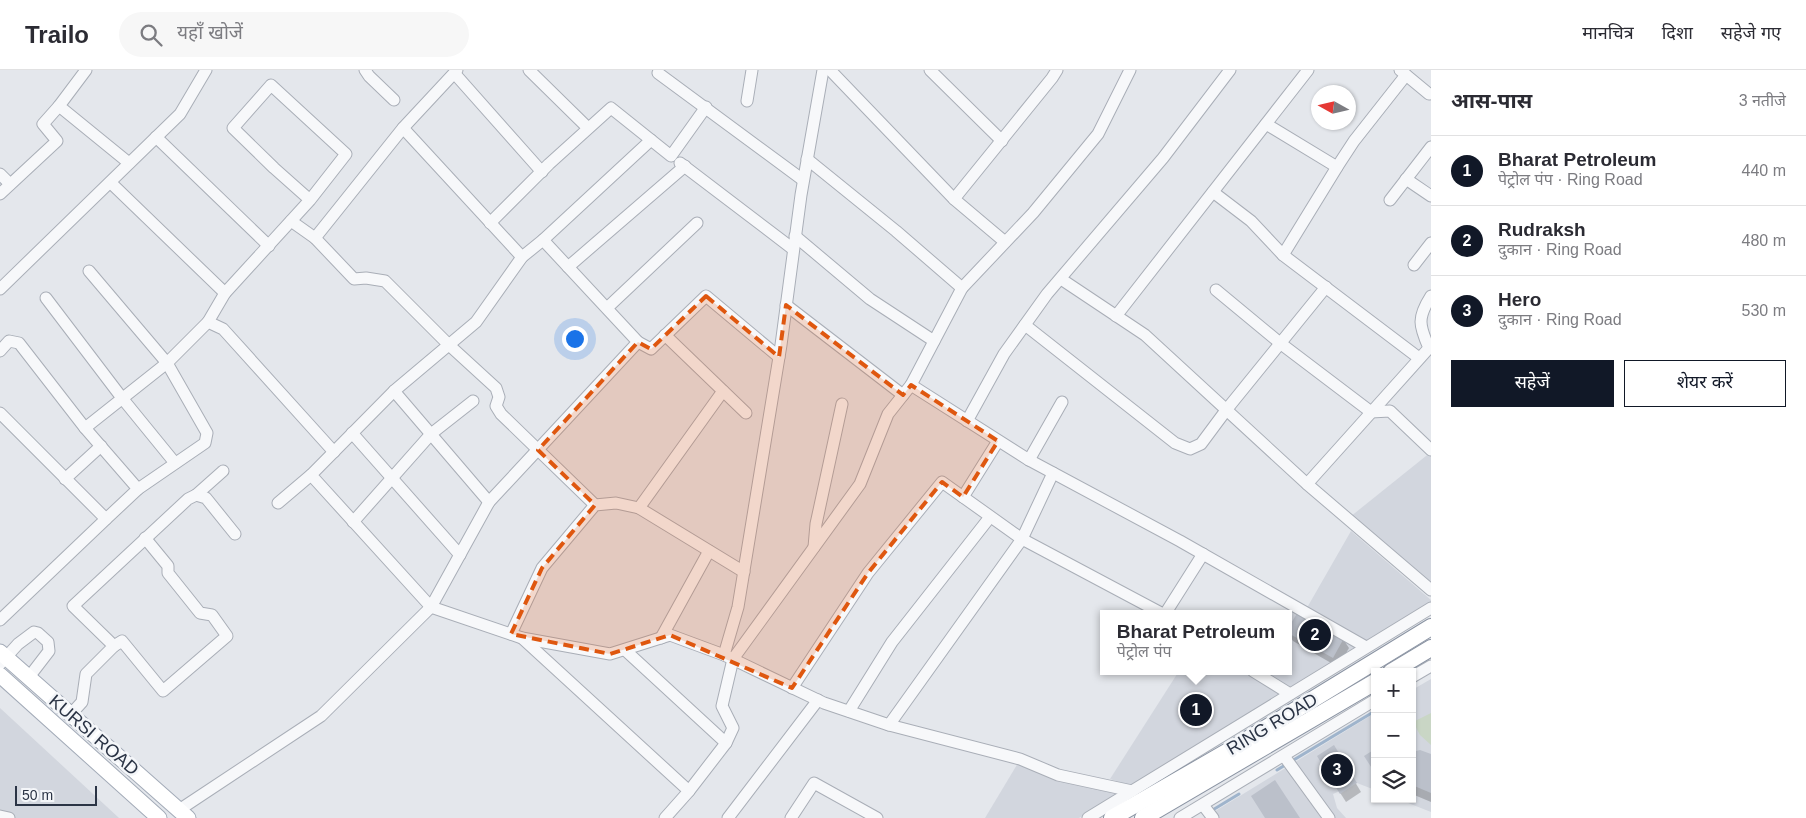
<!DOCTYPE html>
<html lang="hi">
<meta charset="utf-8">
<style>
:root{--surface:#fff;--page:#f7f7f7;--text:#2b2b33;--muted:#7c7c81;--line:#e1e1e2;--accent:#111827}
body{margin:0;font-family:Arial,"Noto Sans Devanagari",sans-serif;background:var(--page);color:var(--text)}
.controls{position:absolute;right:15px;bottom:15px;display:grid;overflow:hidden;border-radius:0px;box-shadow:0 1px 4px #0004}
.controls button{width:45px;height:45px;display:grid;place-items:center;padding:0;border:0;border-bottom:1px solid var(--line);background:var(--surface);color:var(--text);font:25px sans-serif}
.compass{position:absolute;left:1311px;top:15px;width:45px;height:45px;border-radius:50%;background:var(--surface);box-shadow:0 1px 4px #0004;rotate:278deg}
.scale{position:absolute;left:15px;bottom:12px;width:82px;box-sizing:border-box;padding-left:5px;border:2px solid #2b3445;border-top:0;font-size:14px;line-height:18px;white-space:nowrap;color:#2b3445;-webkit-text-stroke:4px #f4f6f9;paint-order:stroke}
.you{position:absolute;left:574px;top:268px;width:18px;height:18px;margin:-12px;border:4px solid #fff;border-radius:50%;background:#1a73e8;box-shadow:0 0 0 8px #1a73e833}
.badge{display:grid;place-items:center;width:32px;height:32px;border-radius:50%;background:var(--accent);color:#fff;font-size:16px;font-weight:700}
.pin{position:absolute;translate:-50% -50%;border:2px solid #fff;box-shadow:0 1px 5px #0006}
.popup{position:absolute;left:1100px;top:540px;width:192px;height:65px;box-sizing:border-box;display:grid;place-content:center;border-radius:0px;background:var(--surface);filter:drop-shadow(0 1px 4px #0005);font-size:16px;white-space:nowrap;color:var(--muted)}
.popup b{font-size:19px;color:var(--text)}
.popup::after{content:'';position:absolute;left:50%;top:100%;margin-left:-10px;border:10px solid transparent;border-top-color:var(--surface)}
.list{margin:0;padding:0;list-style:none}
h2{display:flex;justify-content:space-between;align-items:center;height:65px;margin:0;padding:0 20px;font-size:21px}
h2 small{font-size:16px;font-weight:400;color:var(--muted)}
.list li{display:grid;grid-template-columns:32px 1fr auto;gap:15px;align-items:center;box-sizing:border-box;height:70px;padding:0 20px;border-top:1px solid var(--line)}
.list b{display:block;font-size:19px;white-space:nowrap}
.list p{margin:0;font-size:16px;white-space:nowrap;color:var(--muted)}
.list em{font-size:16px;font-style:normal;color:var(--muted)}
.actions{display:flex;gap:10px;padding:15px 20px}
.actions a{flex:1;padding:11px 0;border:1px solid var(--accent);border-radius:0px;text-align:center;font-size:18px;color:var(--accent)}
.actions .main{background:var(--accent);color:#fff}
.icon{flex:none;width:28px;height:28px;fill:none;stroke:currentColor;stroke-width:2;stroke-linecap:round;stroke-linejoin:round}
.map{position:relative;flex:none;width:1431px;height:748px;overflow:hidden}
header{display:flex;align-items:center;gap:30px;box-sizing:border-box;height:70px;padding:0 25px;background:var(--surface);border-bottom:1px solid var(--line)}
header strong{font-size:24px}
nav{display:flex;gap:28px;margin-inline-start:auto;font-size:18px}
.search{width:350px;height:45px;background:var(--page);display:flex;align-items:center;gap:12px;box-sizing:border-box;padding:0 18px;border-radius:28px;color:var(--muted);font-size:19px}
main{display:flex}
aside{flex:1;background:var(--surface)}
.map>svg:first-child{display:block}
.built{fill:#d2d6de}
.green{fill:#c9d6c5}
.shadow{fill:#0003}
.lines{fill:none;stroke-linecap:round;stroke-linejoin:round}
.stream{stroke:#9fb4cc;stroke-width:3}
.building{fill:#bbc0ca}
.minor-casing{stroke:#a9aeb7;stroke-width:13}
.major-casing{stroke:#a3abb8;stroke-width:17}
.highway-casing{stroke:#8b94a3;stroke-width:18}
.minor{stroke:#f7f8fa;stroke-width:11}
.major{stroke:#fff;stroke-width:15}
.highway{stroke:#fff;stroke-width:16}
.marked{fill:#df570f;fill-opacity:0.2;stroke:#df570f;stroke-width:4;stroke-dasharray:10 6;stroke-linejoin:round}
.labels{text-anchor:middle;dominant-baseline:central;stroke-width:5;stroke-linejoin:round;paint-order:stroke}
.street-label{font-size:18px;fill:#2b3445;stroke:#f4f6f9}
</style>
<header>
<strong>Trailo</strong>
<div class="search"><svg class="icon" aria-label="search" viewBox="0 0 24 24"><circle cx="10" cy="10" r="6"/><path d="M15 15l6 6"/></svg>यहाँ खोजें</div>
<nav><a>मानचित्र</a><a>दिशा</a><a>सहेजे गए</a></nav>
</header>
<main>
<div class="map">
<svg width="1431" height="748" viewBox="0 0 1431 748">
<rect width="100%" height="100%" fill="#e4e7ec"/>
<g class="built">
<path d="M1431,382V518L1350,447Z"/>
<path d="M1351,461L1431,530V535L1289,618L1264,601H1288V544L1292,538L1308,536Z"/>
<path d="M1179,601H1246L1284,623L1132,716L1110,709Z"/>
<path d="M1431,609V742L1398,729H1412V620Z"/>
<path d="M0,638L119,748H0Z"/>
<path d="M1375,643V720L1357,713L1333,724L1337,738L1346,748H1204Z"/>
<path d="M1018,693L1119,723L1079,748H985Z"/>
</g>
<path class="green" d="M1431,643V675L1420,665L1413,652Z"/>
<g class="shadow">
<path d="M1288,563L1343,569L1349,578L1338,597L1293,571Z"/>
<path d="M1334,677L1361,722L1346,732L1323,696Z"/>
<path d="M1412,681L1413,683L1431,685V732L1412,724Z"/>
</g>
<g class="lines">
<g class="stream">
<path d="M1277,700L1375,641"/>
<path d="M1211,741L1239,724"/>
</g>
</g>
<g class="building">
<path d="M1298,542L1344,568L1333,588L1288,563V558Z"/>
<path d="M1334,675L1357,713L1340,724L1317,686Z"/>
<path d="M1375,679V703L1364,686Z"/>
<path d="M1420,680L1431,684V723L1412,715V682Z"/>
<path d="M1275,710L1300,748H1265L1251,726Z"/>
</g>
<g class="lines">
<defs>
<g id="minor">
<path d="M86,0L59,36L129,93"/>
<path d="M365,0L369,6L394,30"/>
<path d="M529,0L588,58"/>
<path d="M830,0L954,129L1005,172"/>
<path d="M930,0L1002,71"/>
<path d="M1400,0L1429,24"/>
<path d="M658,3L803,110"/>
<path d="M455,4L542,102"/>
<path d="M747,31L752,0"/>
<path d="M1266,54L1337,97"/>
<path d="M156,67L269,176"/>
<path d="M807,89L896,161L962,218L911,315L1029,390L1180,471L1366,577"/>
<path d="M680,93L793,179"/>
<path d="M0,104L10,114"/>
<path d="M1406,109L1431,126"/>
<path d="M111,113L225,223L208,252"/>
<path d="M1213,122L1251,151L1283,185L1419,288"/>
<path d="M0,124L57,71L43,54L59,36"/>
<path d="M954,129L1052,8L1057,0"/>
<path d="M1390,130L1431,77"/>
<path d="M291,151L315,168L403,58L457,0"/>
<path d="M490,153L549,94L611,38L671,86L706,37"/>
<path d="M795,166L870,229L934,271"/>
<path d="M315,168L354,209L366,208L385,211L449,275L496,318L499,327L496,336L501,344L595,435"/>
<path d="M543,170L651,70"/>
<path d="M1283,185L1337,97L1354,71L1406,5"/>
<path d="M522,187L476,252L394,321L311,405L431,537L522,568L610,584L670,565L724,585L738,537L781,275L801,125L823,0"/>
<path d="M1414,195L1431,173"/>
<path d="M568,197L685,96"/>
<path d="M89,201L167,293L85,358L138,419L106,449"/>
<path d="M1061,209L1145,265L1307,414L1431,520"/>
<path d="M962,218L1033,143L1098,64L1130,0"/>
<path d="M0,219L180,44L206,0"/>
<path d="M1216,220L1280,273L1371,342L1390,341L1431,380"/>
<path d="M225,223L310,130L346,84L271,15L233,58L274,98L310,130"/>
<path d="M46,228L122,328L175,393"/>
<path d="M786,235L903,325"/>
<path d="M607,238L697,153"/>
<path d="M1116,246L1308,0"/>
<path d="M1025,255L1175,373L1190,379L1201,374L1227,339L1326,217"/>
<path d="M665,265L746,343"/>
<path d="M638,272L651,279L706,226L779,287"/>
<path d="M0,281L9,271L19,273L85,358"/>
<path d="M394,321L489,432"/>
<path d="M0,343L106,449L0,550"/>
<path d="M967,351L1004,284L1047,224L1163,88L1230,0"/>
<path d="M352,363L460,485"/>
<path d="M1029,390L1062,332"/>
<path d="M65,409L101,376"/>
<path d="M1307,414L1429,278C1419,255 1417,248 1431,226"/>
<path d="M138,419L205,373L207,363L167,293L208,252L223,259L334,382"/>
<path d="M196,425L223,401"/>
<path d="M963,427L998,371"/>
<path d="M278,433L311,405"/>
<path d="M639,438L723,321"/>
<path d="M353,452L431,364L473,331"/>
<path d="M814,477L816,454L842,334"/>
<path d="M1165,544L1203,484"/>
<path d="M511,564L542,498L595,435L616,433L639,438L744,502"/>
<path d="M522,568L689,721L665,748"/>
<path d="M661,568L709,481"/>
<path d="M114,576L122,571L163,621L227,566L212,545L200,543L168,503V496L145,468"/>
<path d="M625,580L726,673"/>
<path d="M724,585L824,633L889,655L1022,469L1163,544"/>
<path d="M0,594L18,574L34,562L38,563L48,572L49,581L29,607"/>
<path d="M1253,601L1290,624"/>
<path d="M1412,607L1431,596"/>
<path d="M792,618L868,503L942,412L1022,469L1053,403"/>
<path d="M849,641L892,572L990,447"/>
<path d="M71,644L82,632L86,604L114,576L73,536L188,429L196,425L206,428L235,464"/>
<path d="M889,655L1020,689L1058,705L1132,721"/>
<path d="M1284,686L1329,748"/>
<path d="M689,721L726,673L733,658L722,636L733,589L860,414L888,344L911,315"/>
<path d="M1203,735L1213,748"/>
<path d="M179,740L321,646L431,537L489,432L638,272L543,170L522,187L403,58"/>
<path d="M0,746L9,748"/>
<path d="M728,748L818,630"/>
<path d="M791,748L814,713L877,748"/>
<path d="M1088,748L1431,538"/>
<path d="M1180,748L1375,630"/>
</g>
<g id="major">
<path d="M0,582L188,748"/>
<path d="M0,605L159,748"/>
</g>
<g id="highway">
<path d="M1391,602L1431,578"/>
<path d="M1112,748L1230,680L1431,557"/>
<path d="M1143,748L1375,612"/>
</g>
</defs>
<use href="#minor" class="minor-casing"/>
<use href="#major" class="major-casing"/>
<use href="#highway" class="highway-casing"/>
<use href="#minor" class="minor"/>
<use href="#major" class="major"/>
<use href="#highway" class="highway"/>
</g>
<path class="marked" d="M706,226L779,287L786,235L903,325L911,315L998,371L963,427L942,412L868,503L792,618L670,565L610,584L511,564L542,498L595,435L538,380L638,272L651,279Z"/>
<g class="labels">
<g class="street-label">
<text transform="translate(1272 654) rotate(-31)">RING ROAD</text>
<text transform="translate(94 665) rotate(41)">KURSI ROAD</text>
</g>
</g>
</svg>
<div class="controls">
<button>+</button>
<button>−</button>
<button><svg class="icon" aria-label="layers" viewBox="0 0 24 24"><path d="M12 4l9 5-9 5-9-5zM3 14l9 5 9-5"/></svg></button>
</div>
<svg class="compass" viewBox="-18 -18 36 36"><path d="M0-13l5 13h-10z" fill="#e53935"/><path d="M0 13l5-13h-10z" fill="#7c7c81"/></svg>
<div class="scale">50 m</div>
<div class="you"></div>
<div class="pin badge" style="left:1196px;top:640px">1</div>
<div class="popup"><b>Bharat Petroleum</b>पेट्रोल पंप</div>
<div class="pin badge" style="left:1315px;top:565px">2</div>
<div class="pin badge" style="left:1337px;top:700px">3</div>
</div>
<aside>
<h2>आस-पास<small>3 नतीजे</small></h2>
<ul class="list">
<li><span class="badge">1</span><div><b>Bharat Petroleum</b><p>पेट्रोल पंप · Ring Road</p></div><em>440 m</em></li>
<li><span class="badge">2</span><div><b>Rudraksh</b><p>दुकान · Ring Road</p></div><em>480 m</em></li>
<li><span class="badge">3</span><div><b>Hero</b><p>दुकान · Ring Road</p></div><em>530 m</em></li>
</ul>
<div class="actions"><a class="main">सहेजें</a><a>शेयर करें</a></div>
</aside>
</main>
